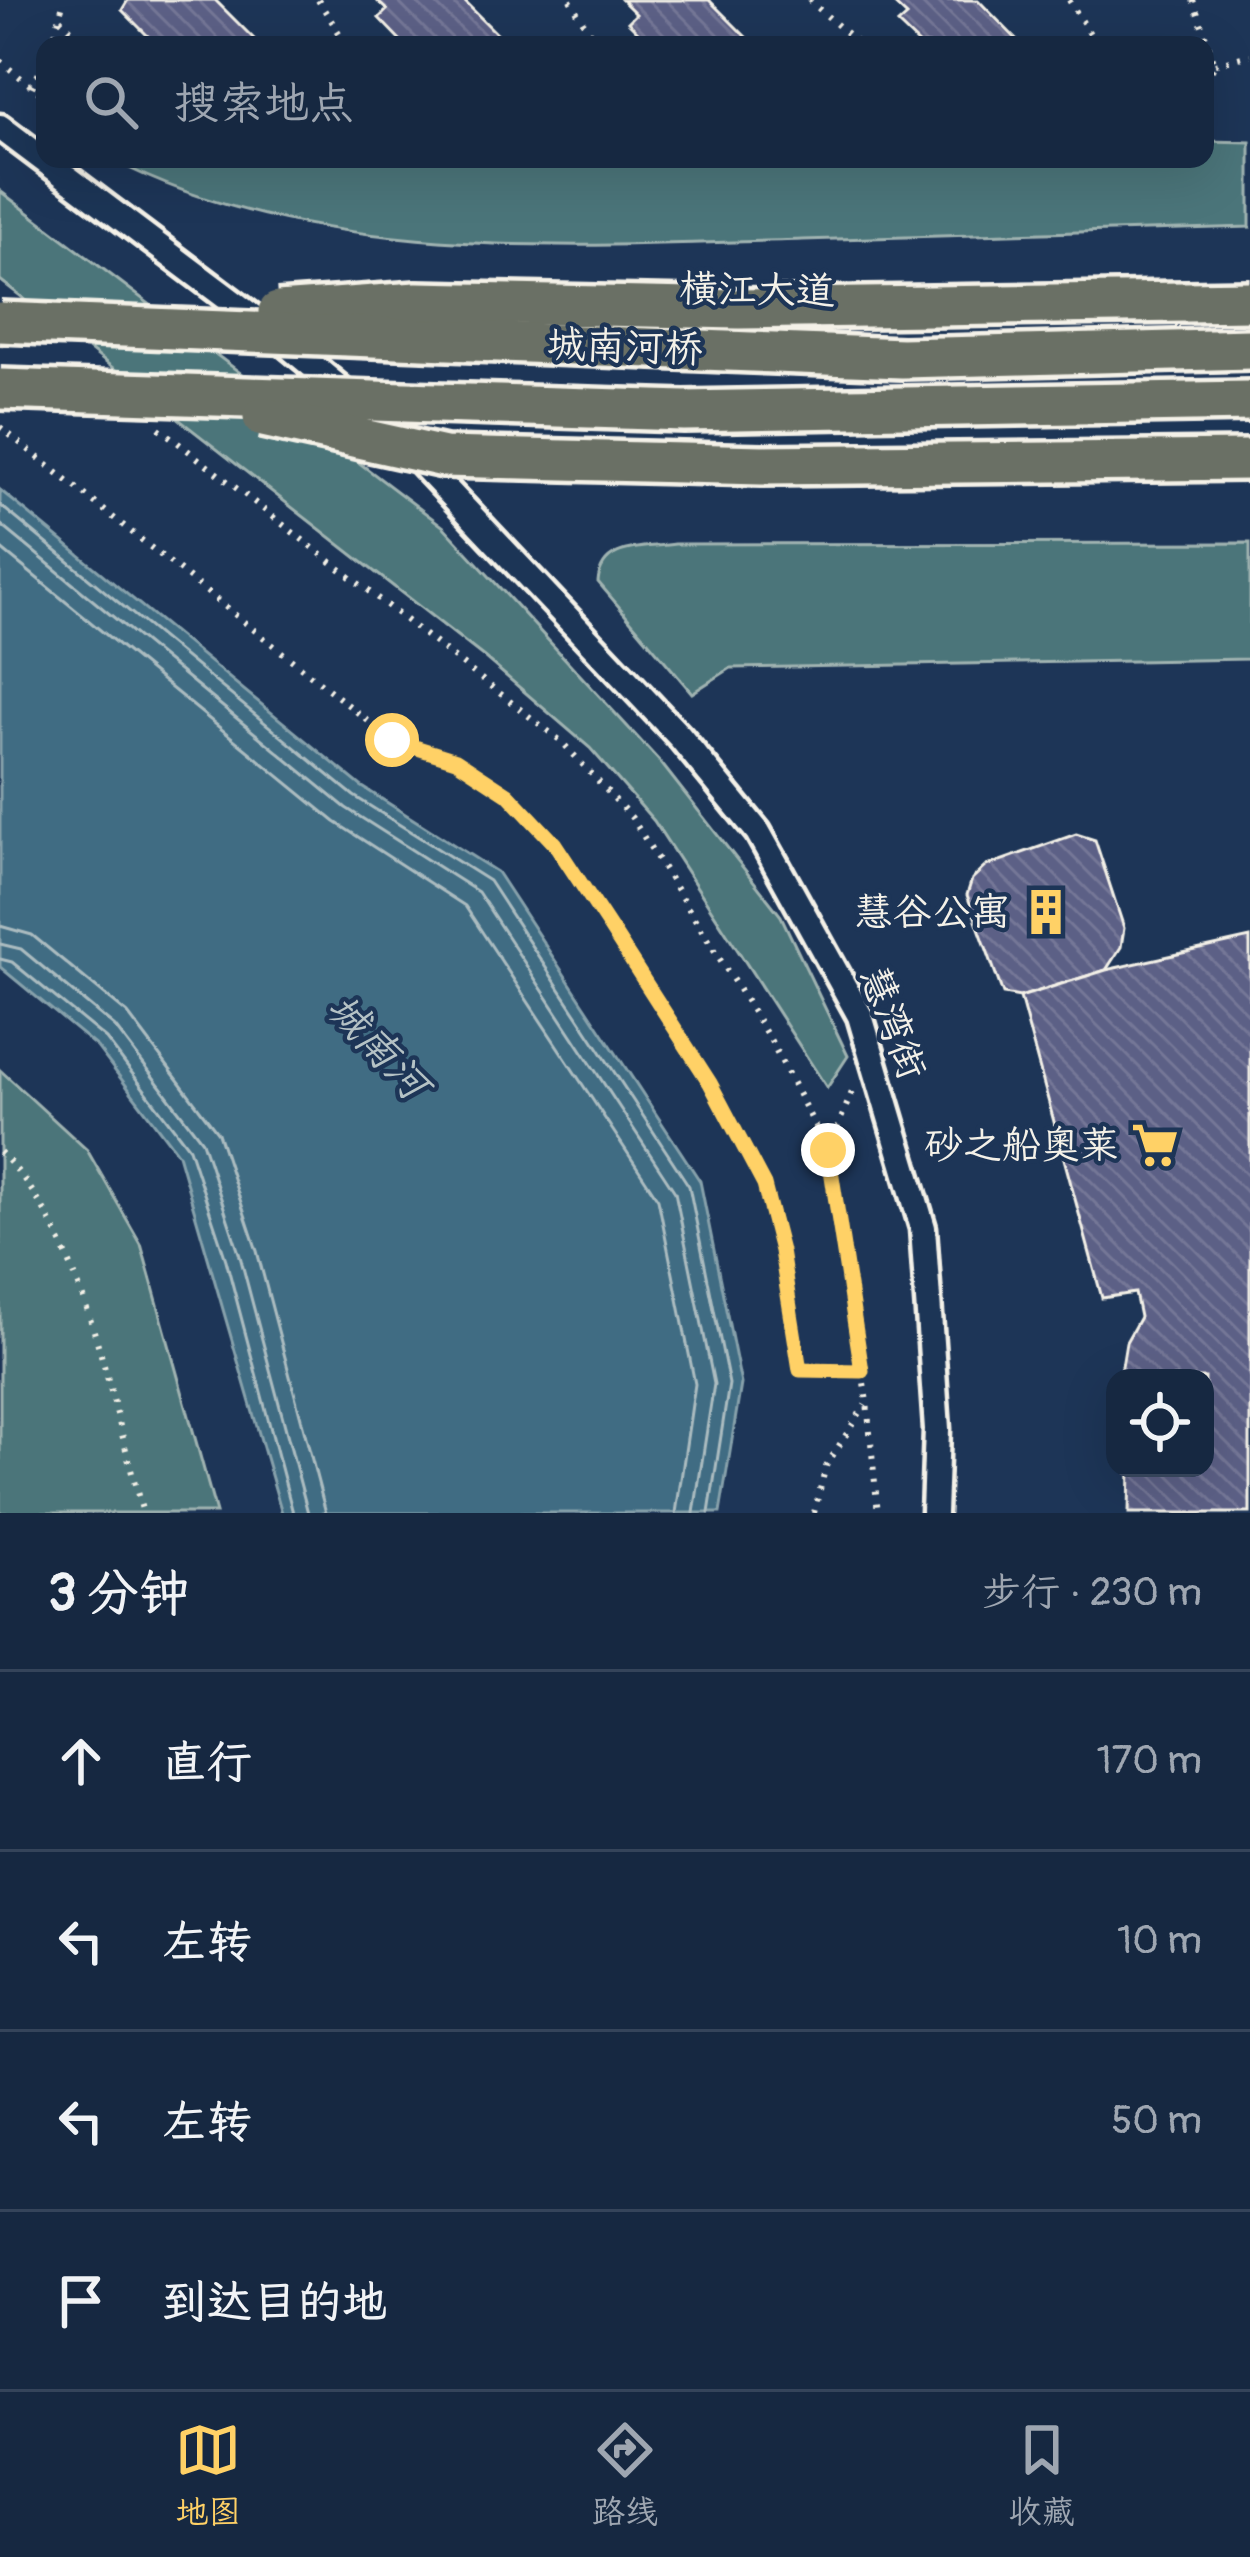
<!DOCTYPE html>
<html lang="zh">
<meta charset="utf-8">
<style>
:root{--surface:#162841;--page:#1f3048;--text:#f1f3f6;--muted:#9ea6b1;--line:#35445a;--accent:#ffd166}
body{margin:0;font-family:Pangolin,"LXGW WenKai TC",sans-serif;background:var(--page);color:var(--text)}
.controls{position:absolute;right:36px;bottom:36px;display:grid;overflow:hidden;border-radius:24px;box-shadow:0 12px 48px #0002}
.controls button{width:108px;height:108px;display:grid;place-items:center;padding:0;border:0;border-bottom:3px solid var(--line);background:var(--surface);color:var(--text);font:60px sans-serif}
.stop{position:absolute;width:36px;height:36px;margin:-27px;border:9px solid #ffd166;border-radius:50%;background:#fff}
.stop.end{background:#ffd166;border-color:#fff;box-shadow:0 3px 12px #0008}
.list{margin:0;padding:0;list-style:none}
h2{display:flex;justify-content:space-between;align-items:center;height:156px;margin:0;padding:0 48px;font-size:51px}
h2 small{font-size:39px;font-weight:400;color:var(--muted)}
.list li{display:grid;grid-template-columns:78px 1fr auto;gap:36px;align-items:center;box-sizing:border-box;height:180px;padding:0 48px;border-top:3px solid var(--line)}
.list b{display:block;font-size:45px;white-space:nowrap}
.list em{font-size:39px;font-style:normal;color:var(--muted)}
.icon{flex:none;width:66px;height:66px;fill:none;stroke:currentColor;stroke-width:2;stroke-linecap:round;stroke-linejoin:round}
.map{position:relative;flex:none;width:1250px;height:1513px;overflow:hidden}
.search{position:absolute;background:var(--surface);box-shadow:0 12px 48px #0002;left:36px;right:36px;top:36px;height:132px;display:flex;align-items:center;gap:30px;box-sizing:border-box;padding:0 42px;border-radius:24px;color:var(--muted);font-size:45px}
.sheet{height:876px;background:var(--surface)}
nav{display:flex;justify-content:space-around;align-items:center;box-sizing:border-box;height:168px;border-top:3px solid var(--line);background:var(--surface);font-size:33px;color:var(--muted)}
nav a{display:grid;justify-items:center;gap:6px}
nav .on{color:var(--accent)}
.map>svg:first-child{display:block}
.green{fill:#4b757a;stroke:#a0b3b1;stroke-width:3}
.water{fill:#3f6c83;stroke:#87a1ab;stroke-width:3}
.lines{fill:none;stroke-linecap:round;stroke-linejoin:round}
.shore{stroke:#acbcc0;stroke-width:3}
.building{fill:url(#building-back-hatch);stroke:#f4f1e8;stroke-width:3}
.minor-casing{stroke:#f4f1e8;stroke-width:33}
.tertiary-casing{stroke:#f4f1e8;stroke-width:39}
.path{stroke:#f4f1e8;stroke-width:6;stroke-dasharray:3 9;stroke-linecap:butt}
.minor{stroke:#1d3557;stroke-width:24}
.tertiary{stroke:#1d3557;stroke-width:30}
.trunk-bridge-casing{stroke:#f4f1e8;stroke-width:48;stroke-linecap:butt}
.trunk-bridge{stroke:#6b7065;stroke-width:39}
.route{stroke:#ffd166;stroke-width:15}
.labels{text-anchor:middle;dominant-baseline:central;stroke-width:9;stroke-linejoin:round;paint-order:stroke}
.street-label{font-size:39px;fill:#f4f1e8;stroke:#1d3557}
.poi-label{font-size:39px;fill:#f4f1e8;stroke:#1d3557;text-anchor:end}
.water-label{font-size:42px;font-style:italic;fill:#b5c2c5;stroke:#1d3557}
</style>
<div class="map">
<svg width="1250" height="1513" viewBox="0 0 1250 1513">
<defs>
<pattern id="building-back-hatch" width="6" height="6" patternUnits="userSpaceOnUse" patternTransform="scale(3)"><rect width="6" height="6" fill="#5c6086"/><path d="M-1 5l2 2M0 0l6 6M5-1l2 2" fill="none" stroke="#747797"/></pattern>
</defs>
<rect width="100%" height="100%" fill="#1d3557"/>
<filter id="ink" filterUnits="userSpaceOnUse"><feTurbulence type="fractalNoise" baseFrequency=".00833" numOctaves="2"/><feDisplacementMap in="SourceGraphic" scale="24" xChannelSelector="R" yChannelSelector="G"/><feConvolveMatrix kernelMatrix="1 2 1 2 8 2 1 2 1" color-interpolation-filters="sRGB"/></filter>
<g filter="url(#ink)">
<g class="green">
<path d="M1205,141L1250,142V227C1101,231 951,236 802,240C579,246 314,265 111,159H1205Z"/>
<path d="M0,191L444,527L661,763L781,916L848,1056L827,1088L654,821L590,748L484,657L0,280Z"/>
<path d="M1250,543V659L731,668L692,693L598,582C601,543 642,549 675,544Z"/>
<path d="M0,1070L87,1150L141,1244L216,1513H0Z"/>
</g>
<path class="water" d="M0,490L361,786L497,872L700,1181L741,1384L720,1513H282L178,1154L97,1047L0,967Z"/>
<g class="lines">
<g class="shore">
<path d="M0,505L354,796L489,881L689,1186L729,1384L709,1513"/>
<path d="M0,524L346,808L478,892L675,1192L714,1384L694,1513"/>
<path d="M0,548L335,822L465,906L658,1199L695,1384L676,1513"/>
<path d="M0,926L32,935L128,1014L218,1133L257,1251L326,1513"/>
<path d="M0,944L21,949L115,1027L202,1141L240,1256L308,1513"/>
<path d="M0,959L12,962L106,1039L189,1148L226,1260L293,1513"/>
</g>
</g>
<g class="building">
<path d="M215,0L260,45H157L122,10L128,0Z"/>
<path d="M376,0H463L508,45H405L379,18L387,10Z"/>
<path d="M622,0H709L754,45H651L628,22L636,14Z"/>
<path d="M890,0H978L1022,45H920L898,24L907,16Z"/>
<path d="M1076,834L1095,840L1124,928L1121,947L1106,970L1020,997L1003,994L967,895L972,879L986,866Z"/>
<path d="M1250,938V1513H1129L1130,1468H1205V1378H1120L1126,1342L1140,1317L1135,1293L1102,1298L1020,997L1106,970Z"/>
</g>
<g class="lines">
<defs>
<g id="minor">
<path d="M0,127L262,324L354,400"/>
<path d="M411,452L680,737L758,832L860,1016L923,1228L937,1429L934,1513"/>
</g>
<g id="tertiary">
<path d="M590,325L782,332L1250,323"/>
<path d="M389,429L820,440L1250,430"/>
</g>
</defs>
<use href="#minor" class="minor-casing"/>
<use href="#tertiary" class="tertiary-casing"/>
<g class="path">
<path d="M318,0L347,45"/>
<path d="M570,0L597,45"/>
<path d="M809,0L860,45"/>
<path d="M1069,0L1097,45"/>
<path d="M1193,0L1215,64L1205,84"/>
<path d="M60,19L87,45"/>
<path d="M52,45L64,0"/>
<path d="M0,61L45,97"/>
<path d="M1215,64L1250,55"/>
<path d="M32,87L45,60"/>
<path d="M0,427L392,740L456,761L508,794L555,844L709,1083L764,1185L781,1251L800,1370L862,1371"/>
<path d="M159,428L561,741L632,818L771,1041L828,1151L867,1402L878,1513"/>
<path d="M828,1151L854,1087"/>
<path d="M0,1152C85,1235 110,1401 143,1513"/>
<path d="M814,1513L826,1466L865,1405"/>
</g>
<use href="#minor" class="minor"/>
<use href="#tertiary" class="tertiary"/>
<defs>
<g id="trunk-bridge">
<path d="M278,312L417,302L739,309L1250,301"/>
<path d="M0,322L902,358L1250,349"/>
<path d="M0,389L684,411L1250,401"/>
<path d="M263,417L444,457L762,465L1250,460"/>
</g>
</defs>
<use href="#trunk-bridge" class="trunk-bridge-casing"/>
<use href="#trunk-bridge" class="trunk-bridge"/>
</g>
</g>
<g class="lines" filter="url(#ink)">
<path class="route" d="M392,740L456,760L508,794L555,844L609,926L710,1083L764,1185L781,1251L800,1370L862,1371L828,1150"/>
</g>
<defs>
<symbol id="building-bare" viewBox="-9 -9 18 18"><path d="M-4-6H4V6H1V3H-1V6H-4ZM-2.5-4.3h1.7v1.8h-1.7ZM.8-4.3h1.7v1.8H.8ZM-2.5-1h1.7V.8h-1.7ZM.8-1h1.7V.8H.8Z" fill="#ffd166" stroke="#1d3557" stroke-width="2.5" paint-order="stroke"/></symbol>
<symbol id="supermarket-bare" viewBox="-9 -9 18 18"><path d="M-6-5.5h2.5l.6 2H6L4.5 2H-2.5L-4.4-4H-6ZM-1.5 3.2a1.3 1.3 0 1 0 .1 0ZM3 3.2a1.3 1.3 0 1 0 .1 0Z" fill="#ffd166" stroke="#1d3557" stroke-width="2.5" paint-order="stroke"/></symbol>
</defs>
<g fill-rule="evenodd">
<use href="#building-bare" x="1013" y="879" width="66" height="66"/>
<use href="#supermarket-bare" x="1122" y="1112" width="66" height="66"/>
</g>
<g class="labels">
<g class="street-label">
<text transform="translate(757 290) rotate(1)">横江大道</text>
<text transform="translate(625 347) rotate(2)">城南河桥</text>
<text transform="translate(893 1023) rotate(69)">慧湾街</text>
</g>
<g class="poi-label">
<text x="1010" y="912">慧谷公寓</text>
<text x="1119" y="1145">砂之船奥莱</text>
</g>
<g class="water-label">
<text transform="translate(377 1047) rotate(47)">城南河</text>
</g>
</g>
</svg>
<div class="controls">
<button><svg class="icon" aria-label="locate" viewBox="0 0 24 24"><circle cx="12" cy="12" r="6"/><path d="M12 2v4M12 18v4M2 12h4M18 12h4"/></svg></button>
</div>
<div class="stop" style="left:392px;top:740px"></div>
<div class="stop end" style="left:828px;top:1150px"></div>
<div class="search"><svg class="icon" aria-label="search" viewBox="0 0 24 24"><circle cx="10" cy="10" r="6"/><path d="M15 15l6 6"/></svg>搜索地点</div>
</div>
<section class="sheet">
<h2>3 分钟<small>步行 · 230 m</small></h2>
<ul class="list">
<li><svg class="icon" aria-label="ahead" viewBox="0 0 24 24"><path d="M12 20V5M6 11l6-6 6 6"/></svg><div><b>直行</b></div><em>170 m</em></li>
<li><svg class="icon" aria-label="left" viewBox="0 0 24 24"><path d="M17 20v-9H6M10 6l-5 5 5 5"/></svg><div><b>左转</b></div><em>10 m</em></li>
<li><svg class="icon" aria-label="left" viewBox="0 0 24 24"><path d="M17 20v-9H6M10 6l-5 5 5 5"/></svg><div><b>左转</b></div><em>50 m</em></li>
<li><svg class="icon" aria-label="arrive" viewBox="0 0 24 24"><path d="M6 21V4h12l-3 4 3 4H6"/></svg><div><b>到达目的地</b></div></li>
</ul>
</section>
<nav>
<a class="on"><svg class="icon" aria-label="map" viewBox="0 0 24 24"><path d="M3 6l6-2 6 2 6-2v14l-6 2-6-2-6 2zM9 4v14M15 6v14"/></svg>地图</a>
<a><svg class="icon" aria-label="directions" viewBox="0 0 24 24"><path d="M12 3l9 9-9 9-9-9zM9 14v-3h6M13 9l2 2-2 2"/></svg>路线</a>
<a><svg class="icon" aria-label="saved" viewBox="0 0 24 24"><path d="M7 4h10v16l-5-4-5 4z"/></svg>收藏</a>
</nav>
